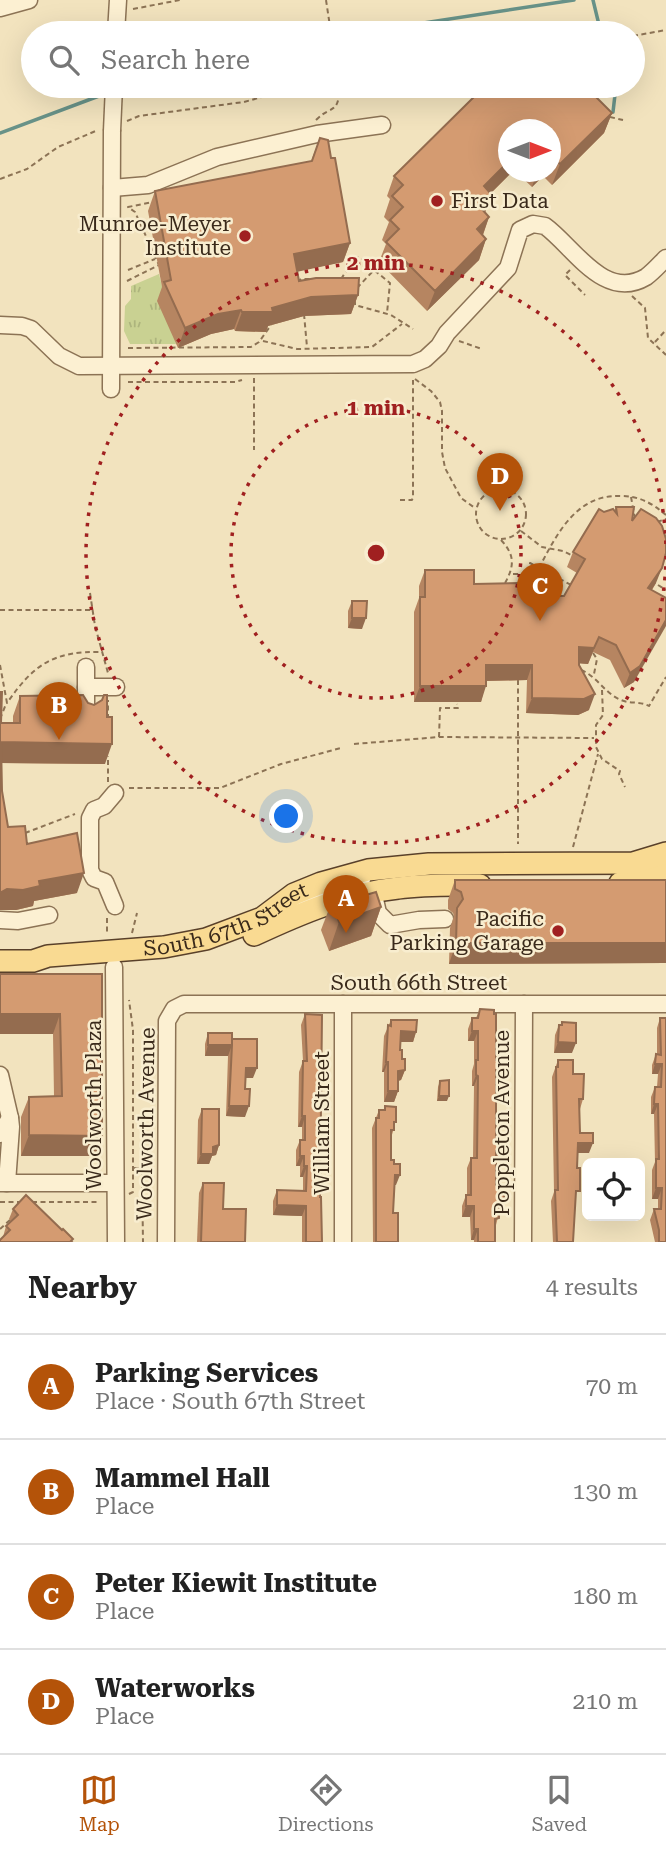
<!DOCTYPE html>
<meta charset="utf-8">
<style>
:root{--surface:#fff;--page:#f6f6f6;--text:#222;--muted:#767676;--line:#e0e0e0;--accent:#b45309}
body{margin:0;font-family:"Roboto Serif",serif;background:var(--page);color:var(--text)}
.controls{position:absolute;right:21px;bottom:21px;display:grid;overflow:hidden;border-radius:10px;box-shadow:0 7px 28px #0002}
.controls button{width:63px;height:63px;display:grid;place-items:center;padding:0;border:0;border-bottom:2px solid var(--line);background:var(--surface);color:var(--text);font:35px sans-serif}
.compass{position:absolute;left:498px;top:119px;width:63px;height:63px;border-radius:50%;background:var(--surface);box-shadow:0 7px 28px #0002;rotate:90deg}
.you{position:absolute;left:287px;top:817px;width:24px;height:24px;margin:-18px;border:5px solid #fff;border-radius:50%;background:#1a73e8;box-shadow:0 0 0 10px #1a73e833}
.badge{display:grid;place-items:center;width:46px;height:46px;border-radius:50%;background:var(--accent);color:#fff;font-size:23px;font-weight:700}
.pin{position:absolute;translate:-50% -58px;filter:drop-shadow(0 2px 4px #0008)}
.pin::after{content:'';position:absolute;top:37px;width:24px;height:21px;background:inherit;clip-path:polygon(0 0,100% 0,50% 100%)}
.list{margin:0;padding:0;list-style:none}
h2{display:flex;justify-content:space-between;align-items:center;height:91px;margin:0;padding:0 28px;font-size:30px}
h2 small{font-size:23px;font-weight:400;color:var(--muted)}
.list li{display:grid;grid-template-columns:46px 1fr auto;gap:21px;align-items:center;box-sizing:border-box;height:105px;padding:0 28px;border-top:2px solid var(--line)}
.list b{display:block;font-size:26px;white-space:nowrap}
.list p{margin:0;font-size:23px;white-space:nowrap;color:var(--muted)}
.list em{font-size:23px;font-style:normal;color:var(--muted)}
.icon{flex:none;width:38px;height:38px;fill:none;stroke:currentColor;stroke-width:2;stroke-linecap:round;stroke-linejoin:round}
.map{position:relative;flex:none;width:666px;height:1242px;overflow:hidden}
.search{position:absolute;background:var(--surface);box-shadow:0 7px 28px #0002;left:21px;right:21px;top:21px;height:77px;display:flex;align-items:center;gap:18px;box-sizing:border-box;padding:0 24px;border-radius:38px;color:var(--muted);font-size:26px}
.sheet{height:511px;background:var(--surface)}
nav{display:flex;justify-content:space-around;align-items:center;box-sizing:border-box;height:98px;border-top:2px solid var(--line);background:var(--surface);font-size:19px;color:var(--muted)}
nav a{display:grid;justify-items:center;gap:4px}
nav .on{color:var(--accent)}
.map>svg:first-child{display:block}
.park{fill:url(#park-tufts)}
.lines{fill:none;stroke-linecap:round;stroke-linejoin:round}
.stream{stroke:#689288;stroke-width:3.5}
.minor-casing{stroke:#8c7355;stroke-width:19}
.major-casing{stroke:#59402a;stroke-width:24}
.path{stroke:#8c7355;stroke-width:2;stroke-dasharray:5 3.5;stroke-linecap:butt}
.minor{stroke:#fcf0d2;stroke-width:16}
.major{stroke:#f9da92;stroke-width:21}
.minor-bridge-casing{stroke:#8c7355;stroke-width:19;stroke-linecap:butt}
.minor-bridge{stroke:#fcf0d2;stroke-width:16}
.wall{fill:#b68561}
.shaded-wall{fill:#946c4f}
.building{fill:#d49b71;stroke:#946c4f;stroke-width:2}
.ring{fill:none;stroke:#a02020;stroke-width:3.5;stroke-dasharray:3.5 7}
.poi-dot{fill:#a02020;stroke:#f8edcf;stroke-width:2.5}
.labels{text-anchor:middle;dominant-baseline:central;stroke-width:5;stroke-linejoin:round;paint-order:stroke}
.poi-label{font-size:21px;fill:#3a2a1b;stroke:#f8edcf;text-anchor:end}
.street-label{font-size:21px;fill:#3a2a1b;stroke:#f8edcf}
.centre{fill:#a02020;stroke:#f8edcf;stroke-width:3.5}
.ring-label{font-size:21px;text-anchor:middle;font-weight:bold;fill:#a02020;stroke:#f8edcf;stroke-width:5;stroke-linejoin:round;paint-order:stroke}
</style>
<div class="map">
<svg width="666" height="1242" viewBox="0 0 666 1242">
<defs>
<pattern id="park-tufts" width="24" height="20" patternUnits="userSpaceOnUse" patternTransform="scale(1.75)"><rect width="24" height="20" fill="#c9d192"/><path d="M3 7l-1-3M5 7V3M7 7l1-3M15 17l-1-3M17 17v-4M19 17l1-3" fill="none" stroke="#adb47d"/></pattern>
</defs>
<rect width="100%" height="100%" fill="#f2e3be"/>
<path class="park" d="M159,274L176,344H130L124,331L125,306L131,299V286Z"/>
<g class="lines">
<g class="stream">
<path d="M593,0L601,33"/>
<path d="M358,33L574,0"/>
<path d="M613,112L616,86"/>
<path d="M0,133L107,93"/>
</g>
<defs>
<g id="minor">
<path d="M0,8L29,0"/>
<path d="M116,33L118,0"/>
<path d="M112,188L148,185L217,157L317,134L382,125"/>
<path d="M0,325L22,326L31,329L59,356L79,366L413,364L425,359L439,346L447,333L508,268L520,230L533,224L545,226C573,246 604,302 646,277C653,272 660,264 666,258"/>
<path d="M111,389L112,131"/>
<path d="M86,687H116"/>
<path d="M86,715V667"/>
<path d="M374,895L378,913L390,925L419,920L445,919"/>
<path d="M115,906L105,882L94,878L90,870V818L94,810L104,806L115,793"/>
<path d="M284,913L286,910L362,880"/>
<path d="M0,920L18,921L49,915"/>
<path d="M114,967L116,1242"/>
<path d="M343,1004V1242"/>
<path d="M0,1075L10,1118"/>
<path d="M0,1134L10,1118L11,1127L7,1183"/>
<path d="M0,1183H115"/>
<path d="M166,1242L167,1021L174,1009L184,1004H666"/>
<path d="M523,1242L524,1004"/>
</g>
<g id="major">
<path d="M620,883L635,882L666,874"/>
<path d="M254,935C299,914 348,893 398,888C425,884 453,885 480,885"/>
<path id="s1" d="M0,961H33L48,956L164,947L206,939L262,918L294,894L321,883L368,870L429,864L633,863L666,853"/>
</g>
</defs>
<use href="#minor" class="minor-casing"/>
<use href="#major" class="major-casing"/>
<g class="path">
<path d="M326,0L331,33"/>
<path d="M133,9L180,0"/>
<path d="M633,36L666,30"/>
<path d="M610,117L623,120"/>
<path d="M316,120C332,104 338,116 340,86"/>
<path d="M127,121L139,116L244,102L301,86"/>
<path d="M0,179L27,169L58,147L98,130"/>
<path d="M128,270L155,259"/>
<path d="M570,270L565,275L585,295"/>
<path d="M341,279L347,270L350,260L356,257L363,259L374,269"/>
<path d="M127,281L159,265L135,212L128,207L153,202"/>
<path d="M297,282L301,279H312"/>
<path d="M357,288L374,270L390,283L387,313"/>
<path d="M632,296L645,308L648,338L666,355"/>
<path d="M355,300V305L391,315L413,329"/>
<path d="M304,314L307,347"/>
<path d="M263,341L297,349L372,347L402,324"/>
<path d="M459,341L482,349"/>
<path d="M655,342L666,330"/>
<path d="M128,348L251,347L259,342L271,325"/>
<path d="M254,378V450"/>
<path d="M415,379L431,391L440,402L442,411V452L445,468L461,498L475,508"/>
<path d="M128,382H235L242,380"/>
<circle cx="501" cy="514" r="25"/>
<path d="M631,497L635,519"/>
<path d="M400,500H412L413,497V380"/>
<path d="M657,522L666,519"/>
<path d="M521,531L542,547L563,551L571,555"/>
<path d="M501,540C516,556 514,567 504,585"/>
<path d="M539,568C557,534 576,494 621,496C639,496 652,503 666,515"/>
<path d="M513,574H529"/>
<path d="M530,585L549,575"/>
<path d="M658,585L666,590"/>
<path d="M90,593L95,626L108,673"/>
<path d="M530,598V563L571,585"/>
<path d="M0,610H91"/>
<path d="M593,653L597,659L594,674"/>
<path d="M0,665L7,703C34,664 53,651 102,652"/>
<path d="M581,670C598,677 604,693 621,700C630,704 640,701 649,706L666,677"/>
<path d="M518,680V844"/>
<path d="M602,690L603,715L596,725V747L602,759L620,771L619,774L625,787"/>
<path d="M0,719L6,704"/>
<path d="M108,719V700"/>
<path d="M439,737L440,708H458L457,704"/>
<path d="M354,744L439,737L594,738"/>
<path d="M108,782V756"/>
<path d="M129,788H220L281,764L341,748"/>
<path d="M25,833L75,814"/>
<path d="M573,847L598,754"/>
<path d="M107,918V933"/>
<path d="M132,933L137,913"/>
<path d="M134,1168L141,1169L142,1172L143,1242"/>
<path d="M129,1194L133,1192V1030L129,1000"/>
<path d="M0,1202H20"/>
<path d="M32,1202H100"/>
<path d="M0,1229L11,1219"/>
</g>
<use href="#minor" class="minor"/>
<use href="#major" class="major"/>
<defs>
<path id="minor-bridge" d="M112,131L114,86"/>
</defs>
<use href="#minor-bridge" class="minor-bridge-casing"/>
<use href="#minor-bridge" class="minor-bridge"/>
</g>
<g class="wall">
<path d="M485,86H585L612,113L604,133L552,185L543,176L532,187L516,172H550V130H508V172H512L491,193L492,195L485,212L489,217L483,235L486,239L479,260L427,311L379,262L386,244L382,240L389,222L384,217L390,199L387,196L394,176Z"/>
<path d="M320,138L350,243L343,262L297,271L299,281L358,295L351,314L304,316L268,326L266,332L235,331L234,329L211,334L178,348L157,301L162,287L148,211L155,191L311,161Z"/>
<path d="M616,507L632,521L656,583L652,590L634,682L624,688L610,660L593,652L588,664L579,663L589,710L578,715L526,713L527,680L486,681L481,702H414V612L419,598V586L425,570L521,596H564L577,573L567,567L573,552L604,512L614,511Z"/>
<path d="M352,601L362,629L348,628V611Z"/>
<path d="M20,696L105,764L1,763L2,791L8,827L27,844L77,893L34,901L33,906L16,910H0L1,723H13V716Z"/>
<path d="M455,880H666V963L449,964L450,928L454,916L453,913L448,909V900Z"/>
<path d="M359,897L381,907L371,936L329,951L321,930L332,901Z"/>
<path d="M102,974L95,1156H21V1117L29,1097L54,1096L53,1034H0Z"/>
<path d="M480,1009L496,1060L497,1081H496V1139L500,1151L496,1161V1185L500,1209L495,1229V1242H474V1240H471L470,1217H462V1206L466,1195H467V1168L471,1158H473L474,1086H472V1071L474,1064V1041H468V1029L472,1018H476Z"/>
<path d="M305,1014L320,1197L322,1242H302V1216L273,1215V1201L277,1190L303,1191V1177H300V1166H296V1150L300,1140H302V1127H298L299,1072L303,1061L301,1025Z"/>
<path d="M660,1018L666,1242H655L650,1220L654,1209H658V1199H652V1170L655,1162L654,1114H651V1097L655,1087H657L658,1074H652V1065L656,1054H657V1028Z"/>
<path d="M391,1020L416,1032L413,1042H400V1050L405,1070L401,1080L398,1081V1091L394,1102H384V1072H382L384,1036Z"/>
<path d="M562,1022L572,1053H554L555,1035L559,1025H561Z"/>
<path d="M208,1033L232,1039L253,1078H245V1117L226,1116L228,1056H205V1044Z"/>
<path d="M558,1060L573,1074L583,1099L580,1109V1133L589,1153H577L573,1242H553L551,1201L554,1192L552,1077Z"/>
<path d="M440,1081L447,1101H437L438,1087Z"/>
<path d="M385,1106L394,1128L391,1138V1160L396,1185H395L393,1213L398,1242H373L372,1128L379,1110H384Z"/>
<path d="M202,1109L219,1145L216,1155L212,1156L209,1164H197L198,1120Z"/>
<path d="M203,1183L223,1209L245,1242H197L199,1193Z"/>
<path d="M13,1209L62,1230L73,1239L3,1237L6,1226L11,1222L9,1219Z"/>
</g>
<g class="shaded-wall">
<path d="M612,113L604,133L552,185L560,164Z"/>
<path d="M508,162V172H512L477,207L484,186Z"/>
<path d="M537,172H545L543,176L532,187Z"/>
<path d="M492,195L484,215L480,207Z"/>
<path d="M489,217L482,237L477,229Z"/>
<path d="M486,239L479,260L427,311L435,291Z"/>
<path d="M350,243L343,262L287,274L294,254Z"/>
<path d="M358,295L351,314L304,316L268,326L266,332L235,331L242,312L272,308L311,297Z"/>
<path d="M241,310L234,329L211,334L178,348L185,328L218,314Z"/>
<path d="M662,568L656,583L643,603L648,588Z"/>
<path d="M352,618H366L362,629L348,628Z"/>
<path d="M666,620V626L634,682L624,688L630,673Z"/>
<path d="M599,637L588,664L574,663L579,647Z"/>
<path d="M486,665H532L527,680L481,681Z"/>
<path d="M420,686H486L481,702H414Z"/>
<path d="M595,694L589,710L578,715L526,713L532,698Z"/>
<path d="M1,742L112,744L105,764L0,763Z"/>
<path d="M84,873L77,893L34,901L33,906L16,910H0V893L7,889L39,881Z"/>
<path d="M381,907L371,936L329,951L339,922Z"/>
<path d="M456,943H666V963L449,964Z"/>
<path d="M0,1014H60L53,1034H0Z"/>
<path d="M401,1031L416,1032L413,1042H397Z"/>
<path d="M472,1031H478L474,1041H468Z"/>
<path d="M558,1042L576,1043L572,1053H554Z"/>
<path d="M208,1045H232L228,1056H205Z"/>
<path d="M386,1062H388L384,1072H382Z"/>
<path d="M655,1064H662L658,1074H652Z"/>
<path d="M246,1068H257L253,1078H242Z"/>
<path d="M405,1070L401,1080L394,1082L398,1071Z"/>
<path d="M496,1070H501L497,1081H492Z"/>
<path d="M476,1075L478,1076L474,1086H472Z"/>
<path d="M388,1091H398L394,1102H384Z"/>
<path d="M439,1096H449L447,1101H437Z"/>
<path d="M654,1104H658L654,1114H651Z"/>
<path d="M229,1106H249L245,1117L226,1116Z"/>
<path d="M302,1116H305L302,1127H298Z"/>
<path d="M29,1135L102,1136L95,1156H21Z"/>
<path d="M578,1143H593L589,1153H574Z"/>
<path d="M219,1145L216,1155L212,1156L209,1164H197L201,1154L213,1147Z"/>
<path d="M300,1156H304L300,1166H296Z"/>
<path d="M304,1166H307L303,1177H300Z"/>
<path d="M395,1175H400L396,1185H392Z"/>
<path d="M656,1188H662L658,1199H652Z"/>
<path d="M499,1199H504L500,1209H495Z"/>
<path d="M277,1205L306,1206L302,1216L273,1215Z"/>
<path d="M466,1206H474L470,1217H462Z"/>
<path d="M474,1229H478L474,1240H471Z"/>
</g>
<g class="building">
<path d="M485,86H585L612,113L560,164L550,155V130H508V162L484,186L492,195L480,207L489,217L477,229L486,239L435,291L386,242L399,229L390,220L403,207L392,196L403,185L394,176Z"/>
<path d="M320,138L328,140L331,158H335L350,243L294,254L299,281L316,278H359L358,295L311,297L272,308L273,312H242L241,310L218,314L185,328L164,282L171,280L155,191L312,161Z"/>
<path d="M616,507H634L632,521L641,509L656,518L662,526L666,539V553L662,568L648,588L666,598V620L640,666L630,673L616,645L599,637L594,648L579,647V665L595,694L584,699L532,698V665H486V686H420V597H425V570H474V584L521,583V596H564L585,559L573,552L599,509L604,512L613,509L617,514Z"/>
<path d="M352,601H367L366,618H352Z"/>
<path d="M0,692H2L1,723H20V696L83,695L88,703L94,705L102,700L104,695H107V717H112V744L1,742L2,791L8,827L25,826L27,844L77,833L84,873L39,881L40,886L23,890L7,889L0,893Z"/>
<path d="M455,880H666V943H456L457,908L463,899L461,892L455,889Z"/>
<path d="M357,892L359,897L376,892L381,907L339,922L332,901Z"/>
<path d="M0,974H102V1136L29,1135V1097L62,1096L60,1014H0Z"/>
<path d="M480,1009L494,1010V1014H496V1060H501V1070H496V1139H500V1151H496V1185H504V1199H499V1218L495,1219V1242H478V1229H474V1206H466V1195H471V1158H477L478,1076L476,1075V1060H478V1031H472V1018H478Z"/>
<path d="M305,1014L322,1015L320,1197H321L322,1242H306V1206L277,1205V1190L306,1191L307,1166H304V1156H300V1140H305V1116H302L303,1061H307Z"/>
<path d="M660,1018H666V1242H659V1230L654,1209H661L662,1188H656V1159H659L658,1104H654L655,1087H661L662,1064H655L656,1054L661,1055Z"/>
<path d="M391,1020H417L416,1032L401,1031L400,1050H402V1059H405V1070L398,1071V1091H388V1062H386L388,1025L391,1026Z"/>
<path d="M562,1022L576,1023V1043L558,1042L559,1025H562Z"/>
<path d="M208,1033H232V1044V1039H257V1068H246L245,1089H250L249,1106H229L232,1045H208Z"/>
<path d="M558,1060H573V1074H584L583,1099H579L580,1133H593V1143H578L577,1168H580V1191H576L573,1242H557L555,1190H558L556,1067H558Z"/>
<path d="M449,1080V1096H439L440,1081Z"/>
<path d="M385,1106L396,1107V1122H394V1130H391V1160H394V1164H400V1175H395L393,1213H398V1242H376V1118H379V1110H385Z"/>
<path d="M202,1109H219V1145L213,1147V1154H201Z"/>
<path d="M203,1183H224L223,1209H246L245,1242H201Z"/>
<path d="M26,1195L62,1230L63,1229L73,1239L71,1241L72,1242H0V1240L10,1230L6,1226L18,1215L13,1209Z"/>
</g>
<g class="ring">
<circle cx="376" cy="553" r="145"/>
<path d="M666 556A290 290 0 1 1 666 550"/>
</g>
<g class="poi-dot">
<circle cx="437" cy="201" r="7"/>
<circle cx="245" cy="236" r="7"/>
<circle cx="558" cy="931" r="7"/>
</g>
<g class="labels">
<g class="poi-label">
<text x="451" y="201" text-anchor="start">First Data</text>
<text x="231" y="224">Munroe-Meyer<tspan x="231" dy="24">Institute</tspan></text>
<text x="544" y="919">Pacific<tspan x="544" dy="24">Parking Garage</tspan></text>
</g>
<g class="street-label">
<text stroke="none"><textPath href="#s1" startOffset="233">South 67th Street</textPath></text>
<text x="419" y="983">South 66th Street</text>
<text transform="translate(94 1105) rotate(-90)">Woolworth Plaza</text>
<text transform="translate(322 1123) rotate(-90)">William Street</text>
<text transform="translate(502 1123) rotate(-90)">Poppleton Avenue</text>
<text transform="translate(146 1124) rotate(-89)">Woolworth Avenue</text>
</g>
</g>
<circle cx="376" cy="553" r="10" class="centre"/>
<g class="ring-label">
<text x="376" y="270">2 min</text>
<text x="376" y="415">1 min</text>
</g>
</svg>
<div class="controls">
<button><svg class="icon" aria-label="locate" viewBox="0 0 24 24"><circle cx="12" cy="12" r="6"/><path d="M12 2v4M12 18v4M2 12h4M18 12h4"/></svg></button>
</div>
<svg class="compass" viewBox="-18 -18 36 36"><path d="M0-13l5 13h-10z" fill="#e53935"/><path d="M0 13l5-13h-10z" fill="#767676"/></svg>
<div class="you"></div>
<div class="pin badge" style="left:346px;top:933px">A</div>
<div class="pin badge" style="left:59px;top:740px">B</div>
<div class="pin badge" style="left:540px;top:621px">C</div>
<div class="pin badge" style="left:500px;top:511px">D</div>
<div class="search"><svg class="icon" aria-label="search" viewBox="0 0 24 24"><circle cx="10" cy="10" r="6"/><path d="M15 15l6 6"/></svg>Search here</div>
</div>
<section class="sheet">
<h2>Nearby<small>4 results</small></h2>
<ul class="list">
<li><span class="badge">A</span><div><b>Parking Services</b><p>Place · South 67th Street</p></div><em>70 m</em></li>
<li><span class="badge">B</span><div><b>Mammel Hall</b><p>Place</p></div><em>130 m</em></li>
<li><span class="badge">C</span><div><b>Peter Kiewit Institute</b><p>Place</p></div><em>180 m</em></li>
<li><span class="badge">D</span><div><b>Waterworks</b><p>Place</p></div><em>210 m</em></li>
</ul>
</section>
<nav>
<a class="on"><svg class="icon" aria-label="map" viewBox="0 0 24 24"><path d="M3 6l6-2 6 2 6-2v14l-6 2-6-2-6 2zM9 4v14M15 6v14"/></svg>Map</a>
<a><svg class="icon" aria-label="directions" viewBox="0 0 24 24"><path d="M12 3l9 9-9 9-9-9zM9 14v-3h6M13 9l2 2-2 2"/></svg>Directions</a>
<a><svg class="icon" aria-label="saved" viewBox="0 0 24 24"><path d="M7 4h10v16l-5-4-5 4z"/></svg>Saved</a>
</nav>
